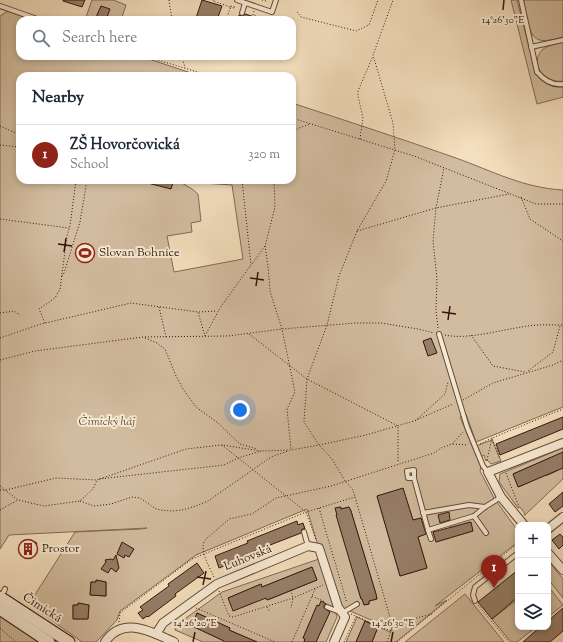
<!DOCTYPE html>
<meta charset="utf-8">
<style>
:root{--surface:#fff;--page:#f6f6f7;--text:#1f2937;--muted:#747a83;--line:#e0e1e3;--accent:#8f2418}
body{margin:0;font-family:"Sorts Mill Goudy",serif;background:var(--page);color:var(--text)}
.controls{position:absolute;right:12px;bottom:12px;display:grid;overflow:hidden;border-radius:8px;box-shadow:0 2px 6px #0003}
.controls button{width:36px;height:36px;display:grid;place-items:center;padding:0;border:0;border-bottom:1px solid var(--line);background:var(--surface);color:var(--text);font:20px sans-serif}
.you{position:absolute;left:240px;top:410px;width:14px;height:14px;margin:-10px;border:3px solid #fff;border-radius:50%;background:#1a73e8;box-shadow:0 0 0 6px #1a73e833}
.badge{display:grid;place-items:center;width:26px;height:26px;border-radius:50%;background:var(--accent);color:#fff;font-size:13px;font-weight:700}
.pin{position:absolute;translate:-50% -33px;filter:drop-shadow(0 1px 2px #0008)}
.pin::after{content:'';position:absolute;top:21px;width:14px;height:12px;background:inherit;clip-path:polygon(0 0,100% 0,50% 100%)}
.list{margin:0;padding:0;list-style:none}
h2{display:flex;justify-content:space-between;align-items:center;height:52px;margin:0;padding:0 16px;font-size:17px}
h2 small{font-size:13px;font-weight:400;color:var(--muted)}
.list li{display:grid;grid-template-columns:26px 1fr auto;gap:12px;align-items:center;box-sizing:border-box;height:60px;padding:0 16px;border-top:1px solid var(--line)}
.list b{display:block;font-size:15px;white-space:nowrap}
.list p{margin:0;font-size:13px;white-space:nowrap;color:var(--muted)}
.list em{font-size:13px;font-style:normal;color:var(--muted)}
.icon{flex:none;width:22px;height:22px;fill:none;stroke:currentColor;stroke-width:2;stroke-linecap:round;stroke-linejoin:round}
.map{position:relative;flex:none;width:563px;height:642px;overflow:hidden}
.search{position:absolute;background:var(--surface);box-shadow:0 2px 6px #0003;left:16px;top:16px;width:280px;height:44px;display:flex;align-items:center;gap:10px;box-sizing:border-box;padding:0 14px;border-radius:12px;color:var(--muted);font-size:15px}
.panel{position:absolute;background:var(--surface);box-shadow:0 2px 6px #0003;left:16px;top:72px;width:280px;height:112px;border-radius:12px}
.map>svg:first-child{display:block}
.green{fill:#d2bc9f;stroke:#826a55;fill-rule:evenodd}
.building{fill:#977e68;stroke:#33170b}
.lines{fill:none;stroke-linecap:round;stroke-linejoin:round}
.service-casing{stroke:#634938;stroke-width:6}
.minor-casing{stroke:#634938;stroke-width:10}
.secondary-casing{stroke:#33170b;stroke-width:13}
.path{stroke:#33170b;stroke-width:1;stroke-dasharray:1 2;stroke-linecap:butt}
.service{stroke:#f7ead4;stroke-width:4}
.minor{stroke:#f7ead4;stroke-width:8}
.secondary{stroke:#f7ead4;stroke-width:11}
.path-bridge{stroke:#33170b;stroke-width:1;stroke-dasharray:1 2;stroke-linecap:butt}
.ticks{fill:none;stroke:#33170b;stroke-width:1.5}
.labels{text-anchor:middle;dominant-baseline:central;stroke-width:4;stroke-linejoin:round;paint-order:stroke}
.poi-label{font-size:12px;fill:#33170b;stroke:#f7ead4;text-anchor:start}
.park-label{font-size:12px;font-style:italic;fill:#634937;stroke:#f7ead4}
.street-label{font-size:12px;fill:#33170b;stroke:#f7ead4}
.ticks-label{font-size:10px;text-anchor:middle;fill:#33170b;stroke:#f7ead4;stroke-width:4;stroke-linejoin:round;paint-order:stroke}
</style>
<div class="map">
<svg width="563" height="642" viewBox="0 0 563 642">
<rect width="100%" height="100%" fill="#f3debd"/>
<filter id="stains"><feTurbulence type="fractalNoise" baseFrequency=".005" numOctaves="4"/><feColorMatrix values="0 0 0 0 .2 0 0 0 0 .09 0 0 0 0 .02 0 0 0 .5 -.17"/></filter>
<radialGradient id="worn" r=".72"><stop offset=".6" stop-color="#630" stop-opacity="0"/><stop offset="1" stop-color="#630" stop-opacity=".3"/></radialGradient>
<g class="green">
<path d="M92,0H113L126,5L121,20H106L109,9L101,6L95,20H85Z"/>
<path d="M511,0H517L536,74C543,83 551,88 563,87V97L537,104Z"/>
<path d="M524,0H563V37C540,43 532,44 527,18C525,12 523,6 524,0Z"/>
<path d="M8,11L33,20H20V56H140L200,76H20V180H177L192,189L198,194L201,221L191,223L192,232L167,236L174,272L243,259L232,185L187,182L184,180H292V103C347,121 402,139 456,158C492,171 524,188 563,190V407L476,442L466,414L460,417L481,467L480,471L494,498L518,531V542L435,606L447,600L396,642H372L378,627L365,621L356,642H346L357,617L390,632L392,627L386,624L385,626L336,605L307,509L196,555L123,609L120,611L117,620L96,642H82L29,604L75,532L141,529L147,528L9,535L0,549V16ZM403,489L413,520L421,518L426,534L418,537L427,568L400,576L377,496ZM340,507L341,509L349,507L351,511L376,594L377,599L369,601V604L364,605L362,599H361L336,508ZM470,522L473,531L436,542L433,530L450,525L451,528ZM96,580L106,582V596L90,595L91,582H96ZM78,603L89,605L88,619H73V605H78Z"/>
<path d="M563,42V81C547,84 528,65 542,50C548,45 556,44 563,42Z"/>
<path d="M492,440L501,461L491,464L487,460L486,461L484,455L481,457L476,446Z"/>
<path d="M563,448V455L562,453L513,474L519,487L545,475L546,476L557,471L556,470L563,468V479L525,515H524L525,514L520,507L518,508L499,482L500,474Z"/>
<path d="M319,559L337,617L326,642H316L330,611L326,609L327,604L321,602L319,606H317L303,638L305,639L304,642H257L229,630L230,628L197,613L192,626L224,641V642H203L175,630V626L222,592ZM312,567L317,580L268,600L266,598H228L261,584L262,587Z"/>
<path d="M548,562L550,563L563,579V598L548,579Z"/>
<path d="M548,586L563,605L548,617Z"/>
<path d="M465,594L504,642H405Z"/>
<path d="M518,599V627H536L517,642H511L492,619Z"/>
<path d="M0,617L38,642H0Z"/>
</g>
<g class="building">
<path d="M63,0H85L82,7L63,1Z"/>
<path d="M202,0L222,6L217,20H201L196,18Z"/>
<path d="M101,6L110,9L106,20H95Z"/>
<path d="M245,14L261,19V20H238L239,15L242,16Z"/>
<path d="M145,180H165L173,182L171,189L144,182Z"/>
<path d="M431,338L437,353L428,356L423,341Z"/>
<path d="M563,417V429L500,455L496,444Z"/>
<path d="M563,452V468L518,487L513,474Z"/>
<path d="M403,488L413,520L421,518L426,534L418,537L427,568L400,576L377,496Z"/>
<path d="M563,492V506L555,512L549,504Z"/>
<path d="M341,507V509L349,507L351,511L376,594L377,599L369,601V604L364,605L362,599H361L336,515H337L335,508Z"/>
<path d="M449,512L450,520L440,523L438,515Z"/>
<path d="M297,521L298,525L303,523L305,529H302L301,533L252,552L253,554L219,568L215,556L248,543L247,541Z"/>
<path d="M471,522L473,531L436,542L433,532Z"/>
<path d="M560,534L563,537V545L559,549L552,540Z"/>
<path d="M27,539L30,542L31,540L37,543L34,548L37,550L31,558L29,556L23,557L22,552L20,550Z"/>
<path d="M122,542L134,549L129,557L125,555L124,558L117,554Z"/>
<path d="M116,555L119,568L116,572L111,568L108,573L101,569L106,562L105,560L111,559L113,560Z"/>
<path d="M197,563L204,573L175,594L176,596L148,617L147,616L143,619L138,613L143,610L140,607L169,586L168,584Z"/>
<path d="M312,567L317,580L267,600L266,598L233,611L228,598L261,584L262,587Z"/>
<path d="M518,570V597L492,619L478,602Z"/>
<path d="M96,580L106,582V596L90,595L91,582H96Z"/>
<path d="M321,601L326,604L324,605V608L330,612L316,642H304L305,639L303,638L317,605L319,606Z"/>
<path d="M78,603L89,605L88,619H73V605H78Z"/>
<path d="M563,608V631L550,642H523L540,627H548V621Z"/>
<path d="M197,613L230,628L229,630L257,642H224V641L192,626Z"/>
<path d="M365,621L378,627L372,642H356Z"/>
</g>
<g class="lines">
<defs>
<g id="service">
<path d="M237,0L272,12L276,0"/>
<path d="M521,0L537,72C544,80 552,86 563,84"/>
<path d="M0,6L40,20"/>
<path d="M242,13L245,3"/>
<path d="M531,47L563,40"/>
<path d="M439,334L467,427L483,466L488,472"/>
<path d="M414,478H408L407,471L414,470V478L428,530"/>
<path d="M423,513L469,505L485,507"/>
<path d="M474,516L486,533"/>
<path d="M304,532L308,546"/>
<path d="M431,539L428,530L474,516L485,507L501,497"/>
<path d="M1,597L5,589"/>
<path d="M475,601L473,595L475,587L518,553"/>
<path d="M327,607L342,613L357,604"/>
</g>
<g id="minor">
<path d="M524,525L501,497L488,472L563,443"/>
<path d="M548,529L563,517"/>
<path d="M548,553L563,570"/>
<path d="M156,634L163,623L217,584L308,546L319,548L338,607L345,617L334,642"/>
<path d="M105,642C123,615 152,632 174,642"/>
</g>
<g id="secondary">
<path d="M0,597L69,642"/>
<path d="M0,609L49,642"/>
</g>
</defs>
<use href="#service" class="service-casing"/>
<use href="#minor" class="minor-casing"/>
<use href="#secondary" class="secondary-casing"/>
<g class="path">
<path d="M169,0L172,20"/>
<path d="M214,0L213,1L230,7"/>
<path d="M262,0L266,1L267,0"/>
<path d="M254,11L253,15L268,20"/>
<path d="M297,12L301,17L356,31L369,25L378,0"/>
<path d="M226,20L230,9"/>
<path d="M144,56L211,76"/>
<path d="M182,56L185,68"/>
<path d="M292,118L414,156L536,204H563"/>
<path d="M0,126L20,135"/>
<path d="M292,133L299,128L310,124"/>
<path d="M360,139L363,118L358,96V91L373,56"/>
<path d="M0,145L20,147"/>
<path d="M521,197L530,219L563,241"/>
<path d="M0,219L69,228"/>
<path d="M357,231L436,208L509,194"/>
<path d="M265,246L268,266L270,291L282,329L295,392L287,409L291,449"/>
<path d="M252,264L265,246L275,207L274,180"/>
<path d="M62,276L64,273L80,222L87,180"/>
<path d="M159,307L166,337"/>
<path d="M199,312L217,311"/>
<path d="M0,313L14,311L20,315"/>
<path d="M45,323L39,309L55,298L60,289L67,236L70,226L76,180"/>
<path d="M438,328L436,311L437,279L433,241L436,208L444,168"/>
<path d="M249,334L307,379L398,426V463"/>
<path d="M445,335C467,340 500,330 522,327C536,324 549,325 563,325"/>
<path d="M471,335L493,366L525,372"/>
<path d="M205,336L220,308L251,265L242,180"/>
<path d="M0,338L41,324L131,303L198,312L205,336"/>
<path d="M145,338L157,343L165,349L176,376L183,389L196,407L218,423L240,444L257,449"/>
<path d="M0,360L35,351L143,337L228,336L282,329L355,323H381L418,329L434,333"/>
<path d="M528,371L553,352L560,326"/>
<path d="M463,400L493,383L553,365L563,360"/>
<path d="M415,421L445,394L448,382"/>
<path d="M453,444L468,445"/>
<path d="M480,444L492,438L500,459"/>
<path d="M222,445L306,512L316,540"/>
<path d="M487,460L492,438L563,409"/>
<path d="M506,473L519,507"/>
<path d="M99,479L224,465L238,458L261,451"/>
<path d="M0,486L18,500L44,506L80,501L93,489L97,480"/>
<path d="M0,490H6L56,478L97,480L186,449L222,445L261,451L291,450L319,445L366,435L414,421L453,404"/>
<path d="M80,501L94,506L111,504L132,497L140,498L156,509L161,510L171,511L182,510L196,506L208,501L271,457L288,451"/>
<path d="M319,508L347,603"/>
<path d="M0,510L18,500"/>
<path d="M214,577C209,566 199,550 205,540L229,519L252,514L276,498L331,486L434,453L441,448L452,444L463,432"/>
<path d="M291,590L293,598L291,608"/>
<path d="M219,591L229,616L233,617L293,598L323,585"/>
<path d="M312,596L325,602"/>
<path d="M478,605L509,642"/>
<path d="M267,607L270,612"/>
<path d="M196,608L275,642"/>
<path d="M351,614L391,631L387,642"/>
<path d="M119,622L120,613L192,559L306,512L355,497"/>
<path d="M393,624L432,614"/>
<path d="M0,628L16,642"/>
<path d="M391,631L392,624L353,490L345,481L332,459L319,445L304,422L307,379L327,325L339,276L357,231L386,181L395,150L393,123L373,55L393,0"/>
<path d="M292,642L315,589"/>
<path d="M344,642L356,616"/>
<path d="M397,642L518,543"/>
</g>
<use href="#service" class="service"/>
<use href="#minor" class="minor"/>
<use href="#secondary" class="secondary"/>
<path class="path-bridge" d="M230,9L231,6L235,7L234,8L230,7"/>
</g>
<path class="ticks" d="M503,10L504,0M58,244L72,246M64,252L66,238M250,278L264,280M256,286L258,272M442,312L456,314M448,320L450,306M197,577L211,579M203,585L206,571M193,642L195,632M391,642L393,632"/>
<defs>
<symbol id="stadium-ring" viewBox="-11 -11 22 22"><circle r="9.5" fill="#f7ead4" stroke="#8f2418" stroke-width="1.5"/><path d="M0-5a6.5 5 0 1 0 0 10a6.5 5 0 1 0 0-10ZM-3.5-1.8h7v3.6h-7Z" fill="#8f2418"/></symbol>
<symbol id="building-ring" viewBox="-11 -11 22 22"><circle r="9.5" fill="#f7ead4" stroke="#8f2418" stroke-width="1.5"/><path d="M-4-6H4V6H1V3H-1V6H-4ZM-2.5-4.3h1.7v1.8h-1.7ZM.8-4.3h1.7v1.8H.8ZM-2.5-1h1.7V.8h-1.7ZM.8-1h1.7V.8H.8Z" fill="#8f2418"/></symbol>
</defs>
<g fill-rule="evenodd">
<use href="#stadium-ring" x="74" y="242" width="22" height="22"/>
<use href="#building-ring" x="17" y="538" width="22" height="22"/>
</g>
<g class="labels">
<g class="poi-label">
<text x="99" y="253">Slovan Bohnice</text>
<text x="42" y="549">Prostor</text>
</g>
<g class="park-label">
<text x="107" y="422">Čimický háj</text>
</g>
<g class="street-label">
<text transform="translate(248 558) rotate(-22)">Luhovská</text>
<text transform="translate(42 608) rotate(33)">Čimická</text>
</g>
</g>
<g class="ticks-label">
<text x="503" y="23">14°26'30"E</text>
<text x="195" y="626">14°26'20"E</text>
<text x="393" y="626">14°26'30"E</text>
</g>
<rect width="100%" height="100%" filter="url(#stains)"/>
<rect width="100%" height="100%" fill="url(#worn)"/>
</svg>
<div class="controls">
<button>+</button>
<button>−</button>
<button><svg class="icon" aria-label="layers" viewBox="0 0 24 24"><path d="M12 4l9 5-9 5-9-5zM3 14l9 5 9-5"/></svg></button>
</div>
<div class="you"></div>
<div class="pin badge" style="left:494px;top:588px">1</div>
<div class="search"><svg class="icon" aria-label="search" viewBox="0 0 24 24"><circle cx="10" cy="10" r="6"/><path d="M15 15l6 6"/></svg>Search here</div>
<section class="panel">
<h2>Nearby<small></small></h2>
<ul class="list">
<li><span class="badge">1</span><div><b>ZŠ Hovorčovická</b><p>School</p></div><em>320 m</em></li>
</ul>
</section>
</div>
